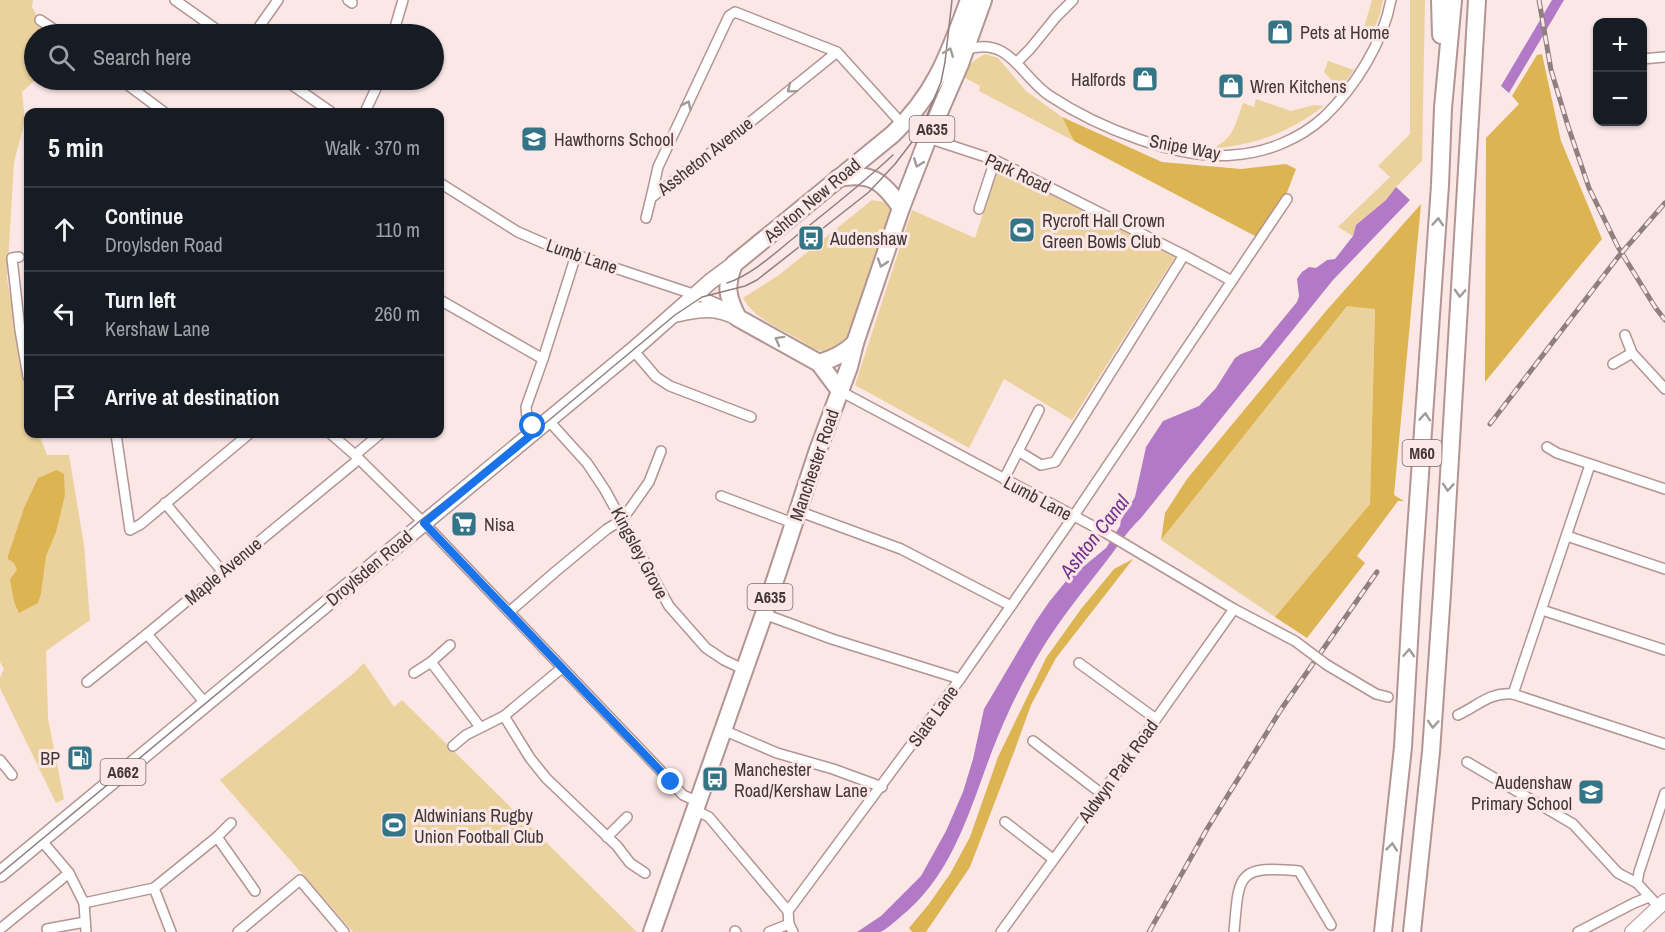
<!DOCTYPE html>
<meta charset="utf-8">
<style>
:root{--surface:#171b24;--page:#20242c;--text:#f1f3f6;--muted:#9ea1a6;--line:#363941}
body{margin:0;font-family:"Archivo Narrow",sans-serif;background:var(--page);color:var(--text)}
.controls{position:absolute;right:18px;top:18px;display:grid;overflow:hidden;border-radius:12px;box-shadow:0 2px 4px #0004}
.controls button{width:54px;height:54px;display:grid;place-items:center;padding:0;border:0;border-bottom:2px solid var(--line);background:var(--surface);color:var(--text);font:30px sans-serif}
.stop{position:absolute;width:18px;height:18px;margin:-14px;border:4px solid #1a73e8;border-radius:50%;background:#fff}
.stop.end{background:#1a73e8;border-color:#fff;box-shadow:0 2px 6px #0008}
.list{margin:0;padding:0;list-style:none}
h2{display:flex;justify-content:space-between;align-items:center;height:78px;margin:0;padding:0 24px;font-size:26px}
h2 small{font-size:20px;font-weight:400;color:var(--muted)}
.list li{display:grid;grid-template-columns:39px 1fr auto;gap:18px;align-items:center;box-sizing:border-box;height:84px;padding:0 24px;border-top:2px solid var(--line)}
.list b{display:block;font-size:22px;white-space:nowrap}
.list p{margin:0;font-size:20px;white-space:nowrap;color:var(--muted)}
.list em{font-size:20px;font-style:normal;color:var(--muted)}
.icon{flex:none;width:33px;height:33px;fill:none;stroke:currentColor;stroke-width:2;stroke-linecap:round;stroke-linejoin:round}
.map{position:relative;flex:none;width:1665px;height:932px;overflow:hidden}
.search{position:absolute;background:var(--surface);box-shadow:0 2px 4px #0004;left:24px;top:24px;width:420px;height:66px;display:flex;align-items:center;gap:15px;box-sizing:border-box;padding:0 21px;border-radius:33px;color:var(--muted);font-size:22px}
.panel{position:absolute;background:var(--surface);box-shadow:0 2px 4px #0004;left:24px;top:108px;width:420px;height:330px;border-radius:12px}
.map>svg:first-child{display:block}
.green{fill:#ebd29c}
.forest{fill:#ddb452}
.water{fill:#b27ac6}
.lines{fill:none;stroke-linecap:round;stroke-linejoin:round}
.street-casing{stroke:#b29493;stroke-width:12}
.secondary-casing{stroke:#b29493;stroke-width:16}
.primary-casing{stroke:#b29493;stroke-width:18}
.highway-casing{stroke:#b29493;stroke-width:20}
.street{stroke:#fff;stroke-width:9}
.secondary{stroke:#fff;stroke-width:14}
.primary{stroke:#fff;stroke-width:15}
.highway{stroke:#fff;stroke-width:16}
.tram{stroke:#8f807f;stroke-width:1.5}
.rail-casing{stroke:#8f807f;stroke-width:5}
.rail{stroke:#fae7e6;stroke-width:3;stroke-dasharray:9;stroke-linecap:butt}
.street-bridge-casing{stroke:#b29493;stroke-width:12;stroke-linecap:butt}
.street-bridge{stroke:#fff;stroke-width:9}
.oneway{stroke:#a19b9a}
.route{stroke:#1a73e8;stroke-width:8}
.labels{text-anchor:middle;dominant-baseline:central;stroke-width:6;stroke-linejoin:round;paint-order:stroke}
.shield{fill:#fae7e6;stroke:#7a6c6b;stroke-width:1.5}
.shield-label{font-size:16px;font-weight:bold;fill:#433736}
.poi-label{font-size:18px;fill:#433736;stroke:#fae7e6;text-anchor:start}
.street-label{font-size:18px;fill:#433736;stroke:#fae7e6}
.water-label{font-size:20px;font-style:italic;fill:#75308c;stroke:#fae7e6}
</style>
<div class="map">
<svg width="1665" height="932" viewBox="0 0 1665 932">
<rect width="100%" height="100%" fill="#fae7e6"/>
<g class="green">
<path d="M0,0H33L32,7L47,34H34L35,80L22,92L25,121L14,162L7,278L26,395L28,403V434H39L47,455H69L84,545L90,620L46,651L48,719L64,799L56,803L0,688V678L4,669L0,662Z"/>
<path d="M1372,0H1383L1380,14L1370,39L1360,41Z"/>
<path d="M1410,0H1425L1422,161L1396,187L1386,200L1356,225L1353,236L1338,227L1390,177L1378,166L1410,134Z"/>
<path d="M985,54L998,58L1026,91L1062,117L1074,141L979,91L980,86L962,76C967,65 974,60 985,54Z"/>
<path d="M1328,61L1354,70L1342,87L1334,83L1324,72Z"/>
<path d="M1256,99L1291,111L1314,105L1324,106C1286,134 1257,144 1211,149C1234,139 1235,125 1243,103L1254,107Z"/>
<path d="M998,168L1175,257L1072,420L1004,379L969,448L855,385L912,210L975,238Z"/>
<path d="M872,200L884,202L892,211L850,337C843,347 830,354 817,350C811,348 805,343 800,340C781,329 754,319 743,298L779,275Z"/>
<path d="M1347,305L1375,309L1370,504L1275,617L1161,540Z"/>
<path d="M364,663L394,707L402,700L637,932H353L220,780L353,674Z"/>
</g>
<g class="forest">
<path d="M1542,54L1561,141L1602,239L1485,382L1486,138L1519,104L1512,96L1537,55Z"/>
<path d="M1062,117L1162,162L1241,169L1286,164L1296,169L1286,195L1257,237L1074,141Z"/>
<path d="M1421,204L1394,495L1404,501H1398L1357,556L1365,563L1307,638L1275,617L1370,504L1375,309L1347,306L1161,540L1165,513L1187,479L1326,311Z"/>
<path d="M57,470L64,474L65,495L56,532L46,556L41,593L38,603L19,613L14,602L10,579L17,570L14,563L8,559V556L24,508L38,478Z"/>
<path d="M1133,559L1056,658L1031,705L1014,752L970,867L926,932H912L909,928L929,904L950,874L970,837L998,757L1046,658L1081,609L1114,569Z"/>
</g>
<g class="water">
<path d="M1552,0H1564L1509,93L1501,86Z"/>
<path d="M1396,187L1410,200L1333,280L1141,518C1125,533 1115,551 1101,568C1076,600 1050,632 1031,668C1016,694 1003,723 992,751C969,812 952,877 898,919C893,923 886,930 880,932C874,932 864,932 857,932L881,916L921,876L946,831L963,792L973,759L984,709L1036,621L1049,602L1067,580L1106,548L1120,526L1121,520L1135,497L1146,447L1163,421L1199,406L1216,388L1235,358L1241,354L1260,347L1297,302L1299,296L1297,279L1302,272L1309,267L1316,268L1327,260L1335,259L1353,236L1356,225L1386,200Z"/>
</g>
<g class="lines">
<defs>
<g id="street">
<path d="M175,0L223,34"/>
<path d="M348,0L352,3"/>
<path d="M40,20L61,34"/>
<path d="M254,34L278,0"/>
<path d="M393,34L403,0"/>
<path d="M965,50C1010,35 1019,75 1050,96C1097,127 1177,160 1233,155C1266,153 1300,139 1324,117C1355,87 1383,43 1391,0"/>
<path d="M837,52L738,132L651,198L658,167L729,16L735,12L837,52L903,125"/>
<path d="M1642,59L1665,57"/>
<path d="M1016,63L1030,49L1056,17L1073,0"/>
<path d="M121,80L164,112"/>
<path d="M285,80L331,112"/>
<path d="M365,112L380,80"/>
<path d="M928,138L995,160L1184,255L1232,281"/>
<path d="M440,183L518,232L555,248L702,297L718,304L724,308"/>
<path d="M979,209L995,160"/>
<path d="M646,218L651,198"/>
<path d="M19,257L12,258L20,330L28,377"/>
<path d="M440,300L543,359"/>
<path d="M1625,335L1632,353L1665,389"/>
<path d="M633,350L656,377L670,386L751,417"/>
<path d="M1613,364L1632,353"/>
<path d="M840,391L1106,533L1234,609L1295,641"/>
<path d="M549,421L587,463L605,490L669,606L706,648L724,660L745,670"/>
<path d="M536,431L527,417L526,407L543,359L576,255"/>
<path d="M116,434L130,530L141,524L249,434"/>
<path d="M331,434L355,455L424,523L659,769L683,795L698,802"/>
<path d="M1547,447L1557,453L1665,489"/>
<path d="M1018,451L1041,465L1055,462L1184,255"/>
<path d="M355,455L380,434"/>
<path d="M1004,479L1039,410"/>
<path d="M721,496L793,523"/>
<path d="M165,503L222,571"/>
<path d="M798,511L901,549L1011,606"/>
<path d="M1567,536L1665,569"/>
<path d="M1542,610L1665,650"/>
<path d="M509,612L555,572L607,529L622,520L649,482L661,451"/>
<path d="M764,614L832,639L960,679"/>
<path d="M147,634L206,704"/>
<path d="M431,662L450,645"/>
<path d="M1079,663L1156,719"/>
<path d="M1327,665L1376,694L1388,697"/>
<path d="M414,673L431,662L480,727"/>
<path d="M87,682L147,634L359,459"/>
<path d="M1513,694L1590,465"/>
<path d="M1458,715C1478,706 1489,692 1513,694L1665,744"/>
<path d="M504,716L530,758L546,778L617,846L630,863L645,873"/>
<path d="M723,730L777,753L833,769L882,787"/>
<path d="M1033,741L1102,794"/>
<path d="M453,746L466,735L504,716L562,668"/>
<path d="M0,760L12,775"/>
<path d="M1467,762L1573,824L1618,873L1637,883"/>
<path d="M695,810L709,817L788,911L789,924L793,932"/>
<path d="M1005,822L1053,859"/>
<path d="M217,837L255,891"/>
<path d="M607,837L627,817"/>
<path d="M41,840L69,873L84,903L86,932"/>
<path d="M154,888L171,932"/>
<path d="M84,903L154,888L217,837L231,823"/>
<path d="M1659,907L1637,883L1639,872L1665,793"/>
<path d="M788,911L960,679L1073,517L1287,199"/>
<path d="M0,929L69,873"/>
<path d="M47,929L85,922"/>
<path d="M735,931L736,932"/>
<path d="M238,932L300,880L344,932"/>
<path d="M769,932L789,924"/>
<path d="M1001,932L1156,719L1234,609"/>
<path d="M1234,932C1239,875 1236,865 1299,871L1331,925"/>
<path d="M1578,932L1634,903L1649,897"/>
</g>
<path id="secondary" d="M1632,932L1665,901"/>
<g id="primary">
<path d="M677,314C700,309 716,306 738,318"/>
<path d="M0,874L633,350L711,281L734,264"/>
</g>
<g id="highway">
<path d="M1440,0L1441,35"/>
<path d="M838,178C871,172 883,181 901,208"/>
<path d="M819,363C833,359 845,353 855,343"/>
<path d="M840,391L819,363L738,318C727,297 725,286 734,264L893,134C936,93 949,54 969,0"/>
<path d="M652,932L764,614L818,450L849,367L855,343L901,208L928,138L960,64L983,0"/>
<path d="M1383,932L1403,747L1412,590L1440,185L1443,108L1453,0"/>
<path d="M1412,932L1431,752L1442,593L1477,0"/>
</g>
</defs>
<use href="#street" class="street-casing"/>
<use href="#secondary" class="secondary-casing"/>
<use href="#primary" class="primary-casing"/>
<use href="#highway" class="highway-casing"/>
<use href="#street" class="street"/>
<use href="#secondary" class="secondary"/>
<use href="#primary" class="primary"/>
<use href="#highway" class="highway"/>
<g class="tram">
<path d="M727,283C753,274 775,253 796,236C829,210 862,184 893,155"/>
<path d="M0,874L318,610L421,520L536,431L675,315L702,297L745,286L757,280L869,192L895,164L912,142L925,120L941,82L945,62L952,0"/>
</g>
<defs>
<g id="rail">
<path d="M1539,0L1551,70L1568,126L1589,188L1618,247L1655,307L1665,320"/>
<path d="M1490,424L1618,257L1665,203"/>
<path d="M1149,932L1207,829L1282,708L1377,572"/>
</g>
</defs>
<use href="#rail" class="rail-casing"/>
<use href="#rail" class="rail"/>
<defs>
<path id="street-bridge" d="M1295,641L1327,665"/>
</defs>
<use href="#street-bridge" class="street-bridge-casing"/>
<use href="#street-bridge" class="street-bridge"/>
</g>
<defs><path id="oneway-chevron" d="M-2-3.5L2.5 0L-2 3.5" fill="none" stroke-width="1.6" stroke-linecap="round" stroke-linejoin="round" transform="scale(1.5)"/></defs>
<g class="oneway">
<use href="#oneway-chevron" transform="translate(949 52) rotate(-69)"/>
<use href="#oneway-chevron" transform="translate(791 89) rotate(141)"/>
<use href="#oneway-chevron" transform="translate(687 105) rotate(-65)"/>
<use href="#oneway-chevron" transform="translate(918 163) rotate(111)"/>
<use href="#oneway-chevron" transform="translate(1438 222) rotate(-86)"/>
<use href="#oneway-chevron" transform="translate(882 263) rotate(109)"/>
<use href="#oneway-chevron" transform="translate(1460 293) rotate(93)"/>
<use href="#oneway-chevron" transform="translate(779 340) rotate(-151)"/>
<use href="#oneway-chevron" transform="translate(1425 417) rotate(-86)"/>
<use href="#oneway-chevron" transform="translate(1448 487) rotate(94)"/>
<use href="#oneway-chevron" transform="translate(1409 653) rotate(-87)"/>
<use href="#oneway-chevron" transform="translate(1433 724) rotate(94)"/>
<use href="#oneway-chevron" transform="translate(1392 847) rotate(-84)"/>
</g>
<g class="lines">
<path class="route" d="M533,426L536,431L424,523L671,782"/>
</g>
<defs>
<symbol id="shop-square" viewBox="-11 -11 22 22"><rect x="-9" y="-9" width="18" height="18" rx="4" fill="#337487" stroke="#fae7e6"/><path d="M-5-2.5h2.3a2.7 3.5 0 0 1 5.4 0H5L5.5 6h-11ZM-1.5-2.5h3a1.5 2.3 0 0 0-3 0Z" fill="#fff"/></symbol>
<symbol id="school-square" viewBox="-11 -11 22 22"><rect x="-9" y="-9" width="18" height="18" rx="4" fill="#337487" stroke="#fae7e6"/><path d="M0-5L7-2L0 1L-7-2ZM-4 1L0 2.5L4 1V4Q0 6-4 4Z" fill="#fff"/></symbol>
<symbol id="stadium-square" viewBox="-11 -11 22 22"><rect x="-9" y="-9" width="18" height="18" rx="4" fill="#337487" stroke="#fae7e6"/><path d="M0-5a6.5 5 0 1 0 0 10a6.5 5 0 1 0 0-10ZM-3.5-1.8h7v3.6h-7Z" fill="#fff"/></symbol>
<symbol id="bus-square" viewBox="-11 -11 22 22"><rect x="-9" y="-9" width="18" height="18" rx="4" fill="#337487" stroke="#fae7e6"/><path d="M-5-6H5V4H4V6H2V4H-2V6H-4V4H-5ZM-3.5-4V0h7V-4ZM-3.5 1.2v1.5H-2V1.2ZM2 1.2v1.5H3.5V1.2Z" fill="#fff"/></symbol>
<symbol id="supermarket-square" viewBox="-11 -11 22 22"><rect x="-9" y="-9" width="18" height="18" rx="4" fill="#337487" stroke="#fae7e6"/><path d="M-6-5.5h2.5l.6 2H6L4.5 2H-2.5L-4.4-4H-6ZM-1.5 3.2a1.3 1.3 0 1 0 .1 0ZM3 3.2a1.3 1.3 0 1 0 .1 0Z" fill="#fff"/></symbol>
<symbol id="fuel-square" viewBox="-11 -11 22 22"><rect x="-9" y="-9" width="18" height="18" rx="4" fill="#337487" stroke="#fae7e6"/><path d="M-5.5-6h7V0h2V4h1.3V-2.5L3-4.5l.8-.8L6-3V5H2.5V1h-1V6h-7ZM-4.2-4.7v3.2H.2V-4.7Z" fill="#fff"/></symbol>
</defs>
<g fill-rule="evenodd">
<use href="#shop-square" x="1265" y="17" width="30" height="30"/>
<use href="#shop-square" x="1130" y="64" width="30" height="30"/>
<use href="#shop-square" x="1216" y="71" width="30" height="30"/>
<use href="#school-square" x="519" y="124" width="30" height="30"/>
<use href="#stadium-square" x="1007" y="215" width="30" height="30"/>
<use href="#bus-square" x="796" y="223" width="30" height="30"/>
<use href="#supermarket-square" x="449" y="509" width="30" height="30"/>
<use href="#fuel-square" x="65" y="743" width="30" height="30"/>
<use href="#bus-square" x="700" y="764" width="30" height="30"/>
<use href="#school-square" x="1576" y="777" width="30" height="30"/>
<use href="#stadium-square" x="379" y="810" width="30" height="30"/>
</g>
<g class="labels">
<g class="shield">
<rect x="909.5" y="116" width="45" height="26" rx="4.5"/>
<rect x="1402.5" y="440" width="39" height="26" rx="4.5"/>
<rect x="747.5" y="584" width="45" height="26" rx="4.5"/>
<rect x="100.5" y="759" width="45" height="26" rx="4.5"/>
</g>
<g class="shield-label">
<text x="932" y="129">A635</text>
<text x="1422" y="453">M60</text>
<text x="770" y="597">A635</text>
<text x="123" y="772">A662</text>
</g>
<g class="poi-label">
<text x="1300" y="32">Pets at Home</text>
<text x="1126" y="79" text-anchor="end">Halfords</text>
<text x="1250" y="86">Wren Kitchens</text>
<text x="554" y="139">Hawthorns School</text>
<text x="1042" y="220">Rycroft Hall Crown<tspan x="1042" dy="21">Green Bowls Club</tspan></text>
<text x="830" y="238">Audenshaw</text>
<text x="484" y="524">Nisa</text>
<text x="60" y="758" text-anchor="end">BP</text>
<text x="734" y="769">Manchester<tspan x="734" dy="21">Road/Kershaw Lane</tspan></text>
<text x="1572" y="782" text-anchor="end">Audenshaw<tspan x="1572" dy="21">Primary School</tspan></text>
<text x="414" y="815">Aldwinians Rugby<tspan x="414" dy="21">Union Football Club</tspan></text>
</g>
<g class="street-label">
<text transform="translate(1185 147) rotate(11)">Snipe Way</text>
<text transform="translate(705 156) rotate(-38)">Assheton Avenue</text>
<text transform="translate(1018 173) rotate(25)">Park Road</text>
<text transform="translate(812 200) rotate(-40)">Ashton New Road</text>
<text transform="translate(582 256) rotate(19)">Lumb Lane</text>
<text transform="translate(814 465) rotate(-71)">Manchester Road</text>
<text transform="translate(1038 498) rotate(28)">Lumb Lane</text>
<text transform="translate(640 553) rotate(62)">Kingsley Grove</text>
<text transform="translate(369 568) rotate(-40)">Droylsden Road</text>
<text transform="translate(223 571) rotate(-40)">Maple Avenue</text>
<text transform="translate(933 716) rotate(-54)">Slate Lane</text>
<text transform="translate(1118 771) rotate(-54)">Aldwyn Park Road</text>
</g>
<g class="water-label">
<text transform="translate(1094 536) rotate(-52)">Ashton Canal</text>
</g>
</g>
</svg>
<div class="controls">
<button>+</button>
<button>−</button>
</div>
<div class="stop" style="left:533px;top:426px"></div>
<div class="stop end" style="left:671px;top:782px"></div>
<div class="search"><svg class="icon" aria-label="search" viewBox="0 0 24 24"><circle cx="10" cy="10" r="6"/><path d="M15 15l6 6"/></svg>Search here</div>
<section class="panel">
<h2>5 min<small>Walk · 370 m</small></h2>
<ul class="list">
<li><svg class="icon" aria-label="ahead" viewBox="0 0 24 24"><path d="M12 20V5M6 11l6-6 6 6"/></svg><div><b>Continue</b><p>Droylsden Road</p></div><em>110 m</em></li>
<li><svg class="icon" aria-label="left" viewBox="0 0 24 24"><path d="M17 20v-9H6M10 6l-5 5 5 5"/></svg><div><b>Turn left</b><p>Kershaw Lane</p></div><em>260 m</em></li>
<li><svg class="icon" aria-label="arrive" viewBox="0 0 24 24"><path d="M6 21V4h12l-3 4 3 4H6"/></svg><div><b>Arrive at destination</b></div></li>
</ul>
</section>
</div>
